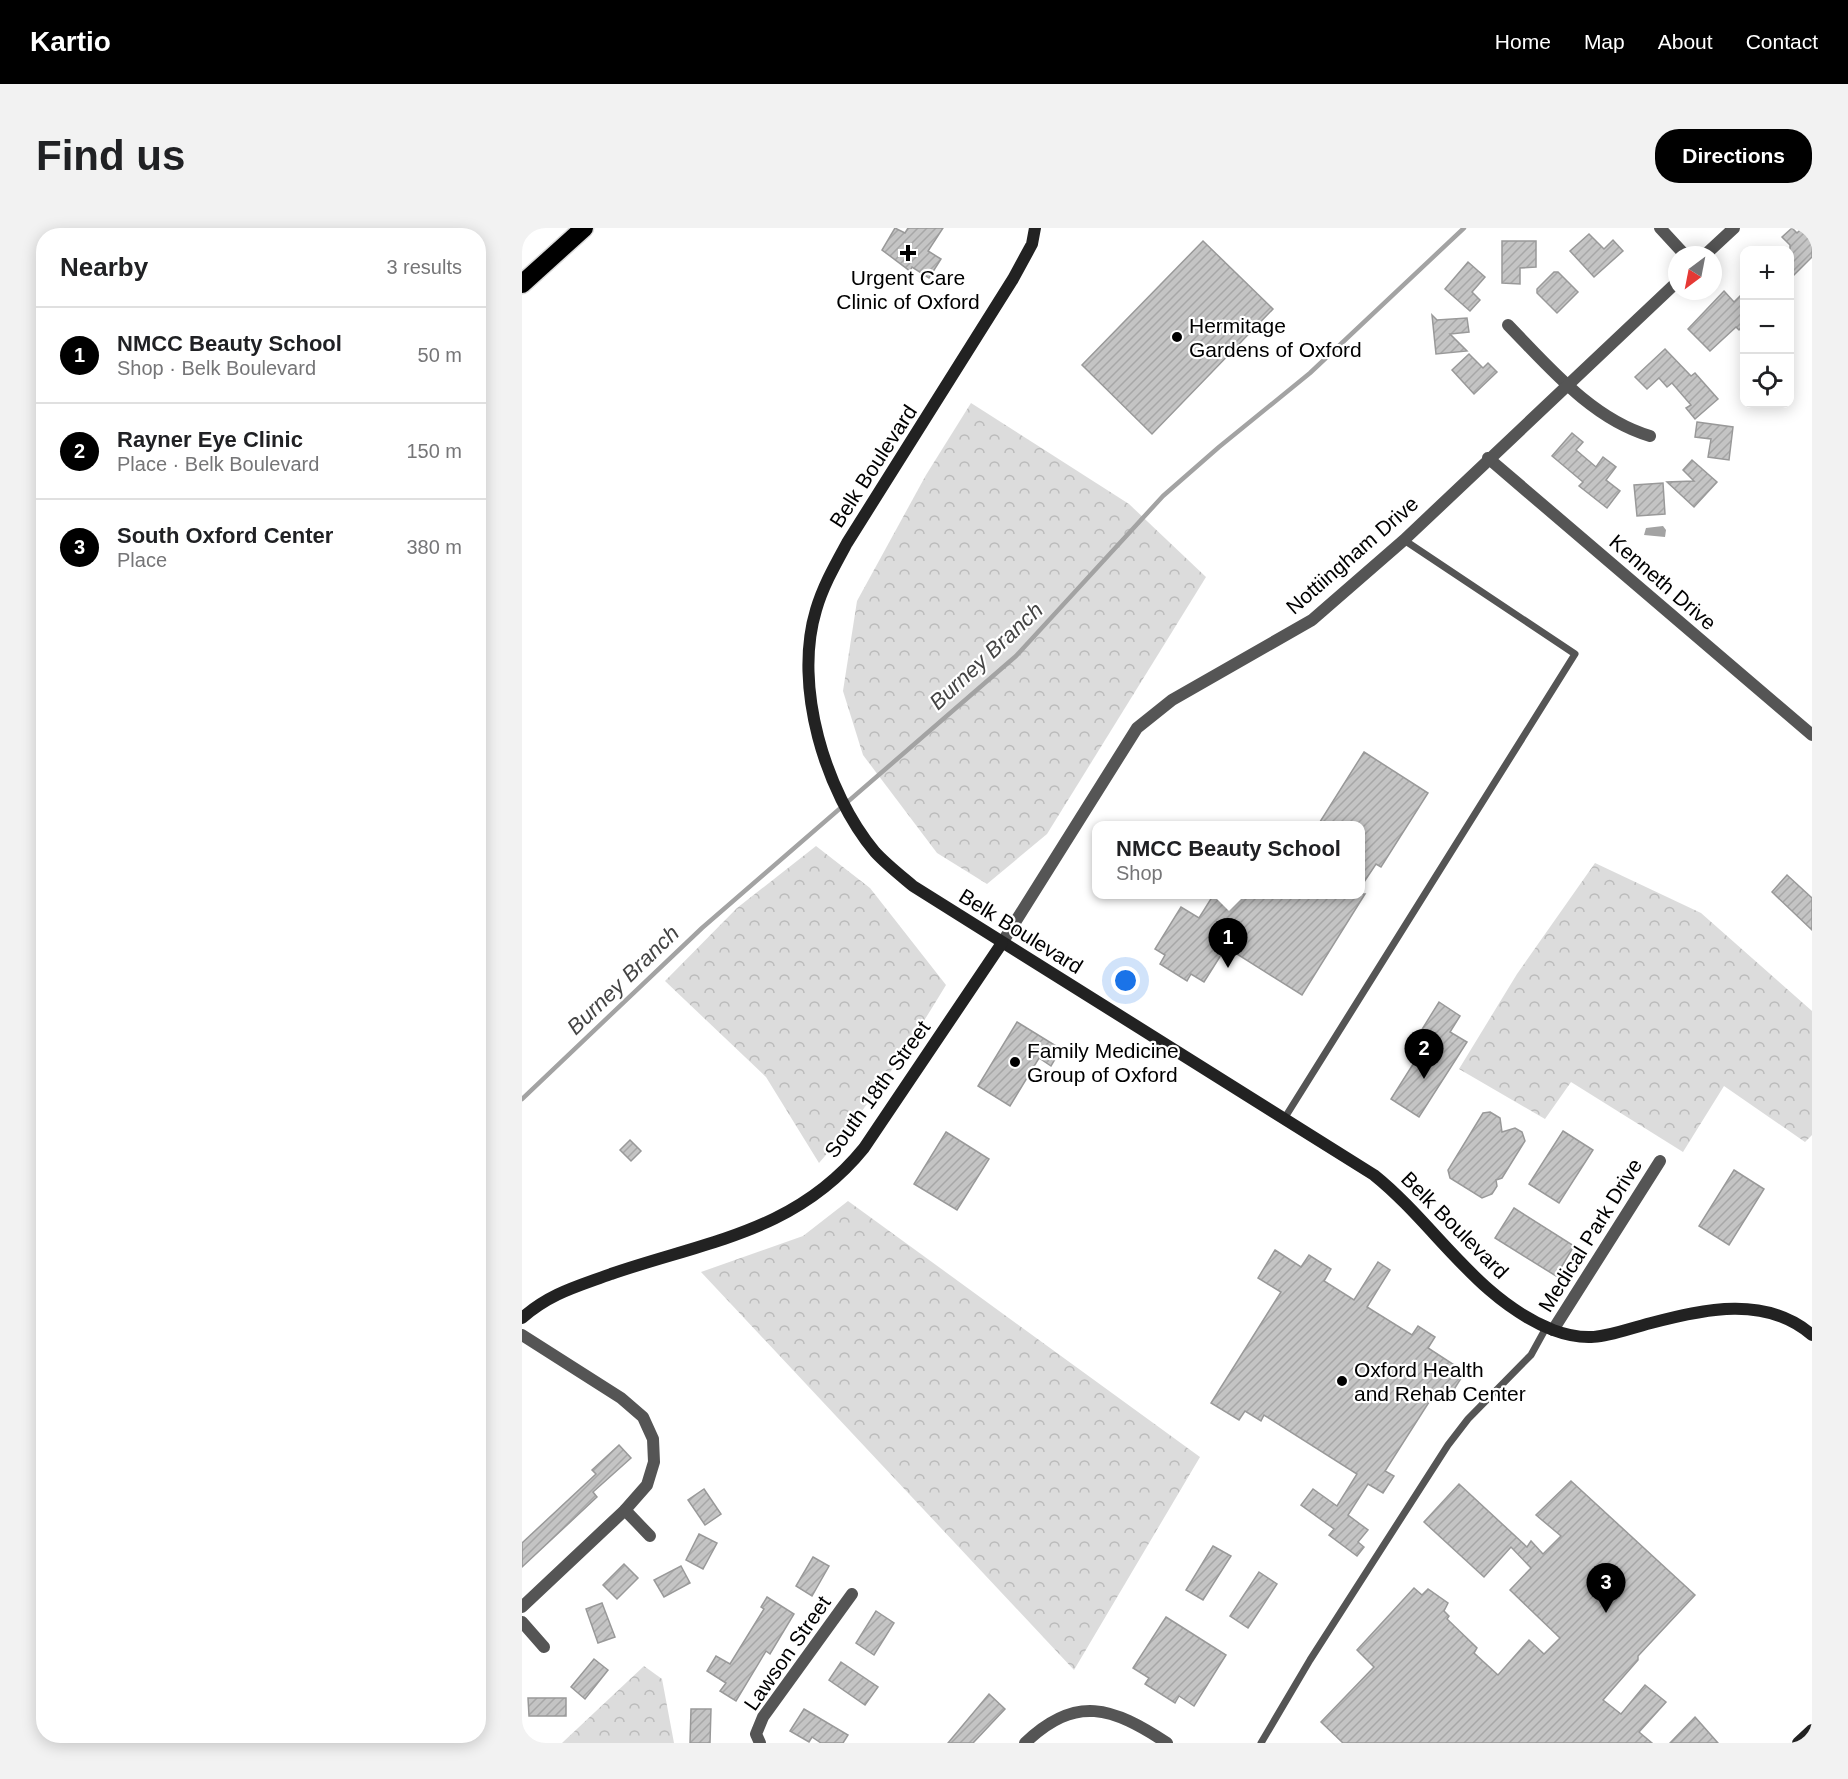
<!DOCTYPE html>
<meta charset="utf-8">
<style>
:root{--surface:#fff;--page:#f2f2f2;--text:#202124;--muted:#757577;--line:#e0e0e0;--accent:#000}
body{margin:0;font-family:Arial,sans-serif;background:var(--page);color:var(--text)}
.controls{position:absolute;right:18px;top:18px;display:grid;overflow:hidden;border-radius:12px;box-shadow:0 3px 15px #0003}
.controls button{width:54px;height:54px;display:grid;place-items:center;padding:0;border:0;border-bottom:2px solid var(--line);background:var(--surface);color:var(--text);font:30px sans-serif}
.compass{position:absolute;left:1146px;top:18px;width:54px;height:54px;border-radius:50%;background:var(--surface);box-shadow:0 3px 15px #0003;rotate:212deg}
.you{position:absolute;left:604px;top:753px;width:21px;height:21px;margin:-15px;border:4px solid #fff;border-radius:50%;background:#1a73e8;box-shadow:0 0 0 9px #1a73e833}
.badge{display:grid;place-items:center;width:39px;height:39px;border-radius:50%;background:var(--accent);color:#fff;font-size:20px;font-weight:700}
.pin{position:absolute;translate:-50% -50px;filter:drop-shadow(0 2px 3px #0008)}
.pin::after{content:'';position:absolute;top:32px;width:21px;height:18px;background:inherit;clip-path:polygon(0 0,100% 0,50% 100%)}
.popup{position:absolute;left:570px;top:593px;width:273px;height:78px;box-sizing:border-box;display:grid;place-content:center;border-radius:12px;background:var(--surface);filter:drop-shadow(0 2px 4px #0005);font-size:20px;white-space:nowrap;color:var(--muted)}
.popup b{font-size:22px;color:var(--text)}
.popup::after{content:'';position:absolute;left:50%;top:100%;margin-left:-12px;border:12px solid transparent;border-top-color:var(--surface)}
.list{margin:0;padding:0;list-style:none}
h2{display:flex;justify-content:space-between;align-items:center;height:78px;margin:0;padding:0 24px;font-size:26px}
h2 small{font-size:20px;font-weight:400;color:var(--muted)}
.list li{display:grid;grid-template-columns:39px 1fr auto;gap:18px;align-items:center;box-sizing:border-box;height:96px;padding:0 24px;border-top:2px solid var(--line)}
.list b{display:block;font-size:22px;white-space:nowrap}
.list p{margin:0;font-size:20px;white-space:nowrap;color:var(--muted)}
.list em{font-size:20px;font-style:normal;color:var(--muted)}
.icon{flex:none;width:33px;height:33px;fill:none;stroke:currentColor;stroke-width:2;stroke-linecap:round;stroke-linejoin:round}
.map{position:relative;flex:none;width:1290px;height:1515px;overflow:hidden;border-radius:24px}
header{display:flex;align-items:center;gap:36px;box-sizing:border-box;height:84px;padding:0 30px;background:var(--accent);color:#fff}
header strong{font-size:28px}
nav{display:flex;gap:33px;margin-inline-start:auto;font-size:21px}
.intro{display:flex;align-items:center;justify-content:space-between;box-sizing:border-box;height:144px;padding:0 36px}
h1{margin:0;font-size:42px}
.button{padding:15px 27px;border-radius:24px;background:var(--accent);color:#fff;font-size:21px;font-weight:700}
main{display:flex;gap:36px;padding:0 36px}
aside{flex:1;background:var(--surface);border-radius:24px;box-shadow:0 3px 15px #0003}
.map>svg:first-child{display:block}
.forest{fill:url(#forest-crowns)}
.water{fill:#a3a3a3}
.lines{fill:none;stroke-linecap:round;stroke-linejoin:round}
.stream{stroke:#a3a3a3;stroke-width:4.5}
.building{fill:url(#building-hatch);stroke:#999;stroke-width:1.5}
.highway-casing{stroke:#dbdbdb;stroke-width:21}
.lane{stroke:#555;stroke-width:7}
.street{stroke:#555;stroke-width:12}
.secondary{stroke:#222;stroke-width:12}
.highway{stroke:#000;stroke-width:18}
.poi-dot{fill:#000;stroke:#fff;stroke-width:2}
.labels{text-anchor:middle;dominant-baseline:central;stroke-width:4.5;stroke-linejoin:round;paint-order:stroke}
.poi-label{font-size:21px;fill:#000;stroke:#fff;text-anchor:start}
.street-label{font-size:21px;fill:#000;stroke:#fff}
.water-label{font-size:22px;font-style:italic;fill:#444;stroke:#fff}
</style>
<header>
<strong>Kartio</strong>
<nav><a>Home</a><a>Map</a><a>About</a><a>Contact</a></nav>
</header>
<div class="intro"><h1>Find us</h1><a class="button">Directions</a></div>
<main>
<aside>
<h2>Nearby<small>3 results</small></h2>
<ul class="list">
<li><span class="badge">1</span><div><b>NMCC Beauty School</b><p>Shop · Belk Boulevard</p></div><em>50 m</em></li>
<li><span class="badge">2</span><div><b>Rayner Eye Clinic</b><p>Place · Belk Boulevard</p></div><em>150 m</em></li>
<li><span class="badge">3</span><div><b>South Oxford Center</b><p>Place</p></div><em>380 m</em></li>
</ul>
</aside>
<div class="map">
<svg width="1290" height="1515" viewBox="0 0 1290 1515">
<defs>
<pattern id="forest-crowns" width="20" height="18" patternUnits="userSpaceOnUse" patternTransform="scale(1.5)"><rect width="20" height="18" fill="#dcdcdc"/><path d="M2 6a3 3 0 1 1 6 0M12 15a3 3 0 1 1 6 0" fill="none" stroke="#bbb"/></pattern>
<pattern id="building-hatch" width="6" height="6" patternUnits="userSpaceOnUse" patternTransform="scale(1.5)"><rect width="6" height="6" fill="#c4c4c4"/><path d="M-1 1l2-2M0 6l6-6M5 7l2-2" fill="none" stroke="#a7a7a7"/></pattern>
</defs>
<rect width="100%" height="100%" fill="#fff"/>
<g class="forest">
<path d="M449,175L607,276L684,349L525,606L465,656L415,625L341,527L321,463L335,373L404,247Z"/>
<path d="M294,618L348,660L424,757C386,820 346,880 297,935L244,849L143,753L215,680Z"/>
<path d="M1073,635L1179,685L1290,783V907L1283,914L1202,858L1161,924L1049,854L1023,891L937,841L995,746Z"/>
<path d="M326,973L678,1229L552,1442L179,1044L281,1008Z"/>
<path d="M122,1438L140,1451L152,1515H40Z"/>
</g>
<path class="water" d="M1141,298L1144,302L1143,309L1122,307L1124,300Z"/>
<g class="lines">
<path class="stream" d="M0,871L180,700L494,428L641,268L697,219L788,145L942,0"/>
</g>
<g class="building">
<path d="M373,0L383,5L386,0H421L406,23L419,31L407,50L390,39L388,43L360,22Z"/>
<path d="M1270,0L1275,5L1280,0H1290V29L1268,51V17L1260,9Z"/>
<path d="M1067,6L1082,21L1091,12L1101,23L1072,49L1048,23Z"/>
<path d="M681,13L751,81L630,206L560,137Z"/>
<path d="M980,13H1014V39L998,40V56L980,55Z"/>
<path d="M946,34L963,49L950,64L958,72L948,83L923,61Z"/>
<path d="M1032,44H1036L1056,64L1035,85L1015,65V61Z"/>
<path d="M1202,63L1212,74L1222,64V96L1217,102L1214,99L1188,123L1166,101Z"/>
<path d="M910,87L915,92L945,90L947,104L928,106L945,123L914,126Z"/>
<path d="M1143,121L1169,148L1173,145L1196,171L1173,191L1164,180L1169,177L1150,155L1145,159L1137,150L1125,161L1113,149Z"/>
<path d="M947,126L961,140L966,135L975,144L952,166L930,142Z"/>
<path d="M1175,194L1211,199L1207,232L1186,229L1189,211L1173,209Z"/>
<path d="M1050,205L1061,214L1054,222L1074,239L1081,229L1094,239L1084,252L1098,263L1085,280L1057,258L1061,254L1030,228Z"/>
<path d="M1170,232L1195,254L1172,279L1145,254L1172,253L1161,242Z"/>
<path d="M1141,255L1143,286L1115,288L1112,257Z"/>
<path d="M842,524L906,565L859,639L854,636L838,660V597H796Z"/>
<path d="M1265,647L1290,670V702L1250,664Z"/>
<path d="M692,666H843L780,767L704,719L682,754L669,746L665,753L638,736L643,727L633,721L659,679L677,690Z"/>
<path d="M917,774L938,788L928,804L945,814L897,889L869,871L895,830L886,824Z"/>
<path d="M495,794L539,821L529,838L517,830L488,878L456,858Z"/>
<path d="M968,884L978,890L980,904L993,900L1000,904L1003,913L980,950L974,952L975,958L970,966L960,970L928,950L926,942L961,885Z"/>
<path d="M1041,903L1071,922L1037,975L1007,956Z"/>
<path d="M424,904L467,931L435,982L392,956Z"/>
<path d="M108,912L119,923L109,933L98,922Z"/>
<path d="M1212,942L1242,961L1207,1017L1177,998Z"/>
<path d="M992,980L1052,1018L1034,1048L973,1010Z"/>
<path d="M753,1022L779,1039L787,1027L809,1041L802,1053L832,1072L856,1034L868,1042L845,1079L890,1107L896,1098L913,1109L906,1120L943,1144L926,1171L914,1163L863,1243L872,1248L861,1265L846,1256L826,1287L846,1302L836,1314L842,1319L835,1328L807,1307L812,1301L779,1277L791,1261L815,1278L835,1246L742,1187L739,1193L723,1183L717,1192L689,1175L759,1064L736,1050Z"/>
<path d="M97,1217L109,1230L71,1264L75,1269L0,1339V1315L74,1246L70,1242Z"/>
<path d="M1049,1253L1173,1367L1116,1428V1432L1081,1472L1099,1486L1123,1457L1144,1474L1117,1504L1130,1515H821L799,1494L852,1439L835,1422L892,1360L900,1367L906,1361L926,1375L922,1383L927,1388L925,1391L955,1420L952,1425L976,1447L1007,1412L1022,1426L1038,1410L988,1362L1009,1340L989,1319L962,1349L902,1294L937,1256L1005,1319L1009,1313L1021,1326L1039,1308L1014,1287Z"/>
<path d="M182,1261L199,1286L183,1297L166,1272Z"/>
<path d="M177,1306L195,1315L181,1341L164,1332Z"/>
<path d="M691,1318L709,1328L681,1372L664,1362Z"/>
<path d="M291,1329L307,1338L290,1368L274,1358Z"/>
<path d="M102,1336L116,1350L95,1371L81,1357Z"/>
<path d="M159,1338L168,1355L142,1369L132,1352Z"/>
<path d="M737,1344L755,1356L726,1400L708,1388Z"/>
<path d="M245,1369L272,1386L248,1426L244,1423L214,1473L198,1463L204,1455L185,1443L194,1428L208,1436L242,1381L239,1379Z"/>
<path d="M80,1375L93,1409L76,1415L64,1381Z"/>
<path d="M354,1383L372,1395L352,1427L334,1415Z"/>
<path d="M644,1389L704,1427L672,1478L657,1468L653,1475L623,1456L627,1450L611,1440Z"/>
<path d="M72,1431L86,1442L63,1471L49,1459Z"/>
<path d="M319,1434L356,1459L343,1477L307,1452Z"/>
<path d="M467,1466L483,1481L451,1515H426Z"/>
<path d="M6,1470H44V1488H7Z"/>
<path d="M169,1481H189L188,1515H168Z"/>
<path d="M282,1481L326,1507L321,1515H299L290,1509L287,1514L268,1503Z"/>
<path d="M1173,1489L1196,1515H1148Z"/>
</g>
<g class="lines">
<defs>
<path id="highway" d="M0,56L62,0"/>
</defs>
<use href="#highway" class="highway-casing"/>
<g class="lane">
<path d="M762,891L1053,426L882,312"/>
<path d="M739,1515L788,1432L926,1217L946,1191L1009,1127L1025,1098"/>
</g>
<g class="street">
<path d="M1138,0L1163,27"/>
<path d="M1183,27L1212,0"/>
<path d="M986,97C1027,139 1070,191 1128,208"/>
<path d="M966,230L1290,507"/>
<path d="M480,715L615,500L650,472L790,392L882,312L1155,54"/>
<path d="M1031,1102L1138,933"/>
<path d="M0,1107L99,1170L121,1189L131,1211L132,1234L125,1257L103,1282L0,1379"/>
<path d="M103,1282L128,1308"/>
<path d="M0,1394L22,1419"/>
<path d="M238,1515L234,1506L241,1489L330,1366"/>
<path d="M503,1515C554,1466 590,1479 645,1515"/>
</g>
<g class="secondary">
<path d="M513,0L510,16L491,51L325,315C313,337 301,358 294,382C271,458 303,564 353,624C364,636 378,647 391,658L852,947C913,996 955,1072 1031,1102C1071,1117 1090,1105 1129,1095C1182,1081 1244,1067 1290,1107"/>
<path d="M0,1090C29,1065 54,1059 89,1046C185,1013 274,1004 342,920L480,715"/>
<path d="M1276,1515L1290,1502"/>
</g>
<use href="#highway" class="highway"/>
</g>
<g class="poi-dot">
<path d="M383 16h6v6h6v6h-6v6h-6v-6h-6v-6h6z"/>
<circle cx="655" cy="109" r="6"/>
<circle cx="493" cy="834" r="6"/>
<circle cx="820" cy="1153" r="6"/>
</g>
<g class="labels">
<g class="poi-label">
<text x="386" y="49" text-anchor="middle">Urgent Care<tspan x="386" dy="24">Clinic of Oxford</tspan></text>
<text x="667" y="97">Hermitage<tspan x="667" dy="24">Gardens of Oxford</tspan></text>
<text x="505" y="822">Family Medicine<tspan x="505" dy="24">Group of Oxford</tspan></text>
<text x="832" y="1141">Oxford Health<tspan x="832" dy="24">and Rehab Center</tspan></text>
</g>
<g class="street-label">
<text transform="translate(351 238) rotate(-57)">Belk Boulevard</text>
<text transform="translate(830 327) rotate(-41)">Nottiingham Drive</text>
<text transform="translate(1141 354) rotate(41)">Kenneth Drive</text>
<text transform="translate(499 703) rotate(32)">Belk Boulevard</text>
<text transform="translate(355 861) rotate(-54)">South 18th Street</text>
<text transform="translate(933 997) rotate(45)">Belk Boulevard</text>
<text transform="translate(1068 1007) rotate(-58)">Medical Park Drive</text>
<text transform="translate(265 1425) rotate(-55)">Lawson Street</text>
</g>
<g class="water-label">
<text transform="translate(464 428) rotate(-43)">Burney Branch</text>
<text transform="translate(101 752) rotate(-44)">Burney Branch</text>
</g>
</g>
</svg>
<div class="controls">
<button>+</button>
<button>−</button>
<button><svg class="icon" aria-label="locate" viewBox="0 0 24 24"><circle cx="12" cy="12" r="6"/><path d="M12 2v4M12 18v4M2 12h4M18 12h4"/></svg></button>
</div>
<svg class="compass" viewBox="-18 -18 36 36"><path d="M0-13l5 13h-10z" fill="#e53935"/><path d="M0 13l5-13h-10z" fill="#757577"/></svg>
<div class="you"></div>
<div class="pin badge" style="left:706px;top:740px">1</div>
<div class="popup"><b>NMCC Beauty School</b>Shop</div>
<div class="pin badge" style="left:902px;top:851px">2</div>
<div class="pin badge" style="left:1084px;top:1385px">3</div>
</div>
</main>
